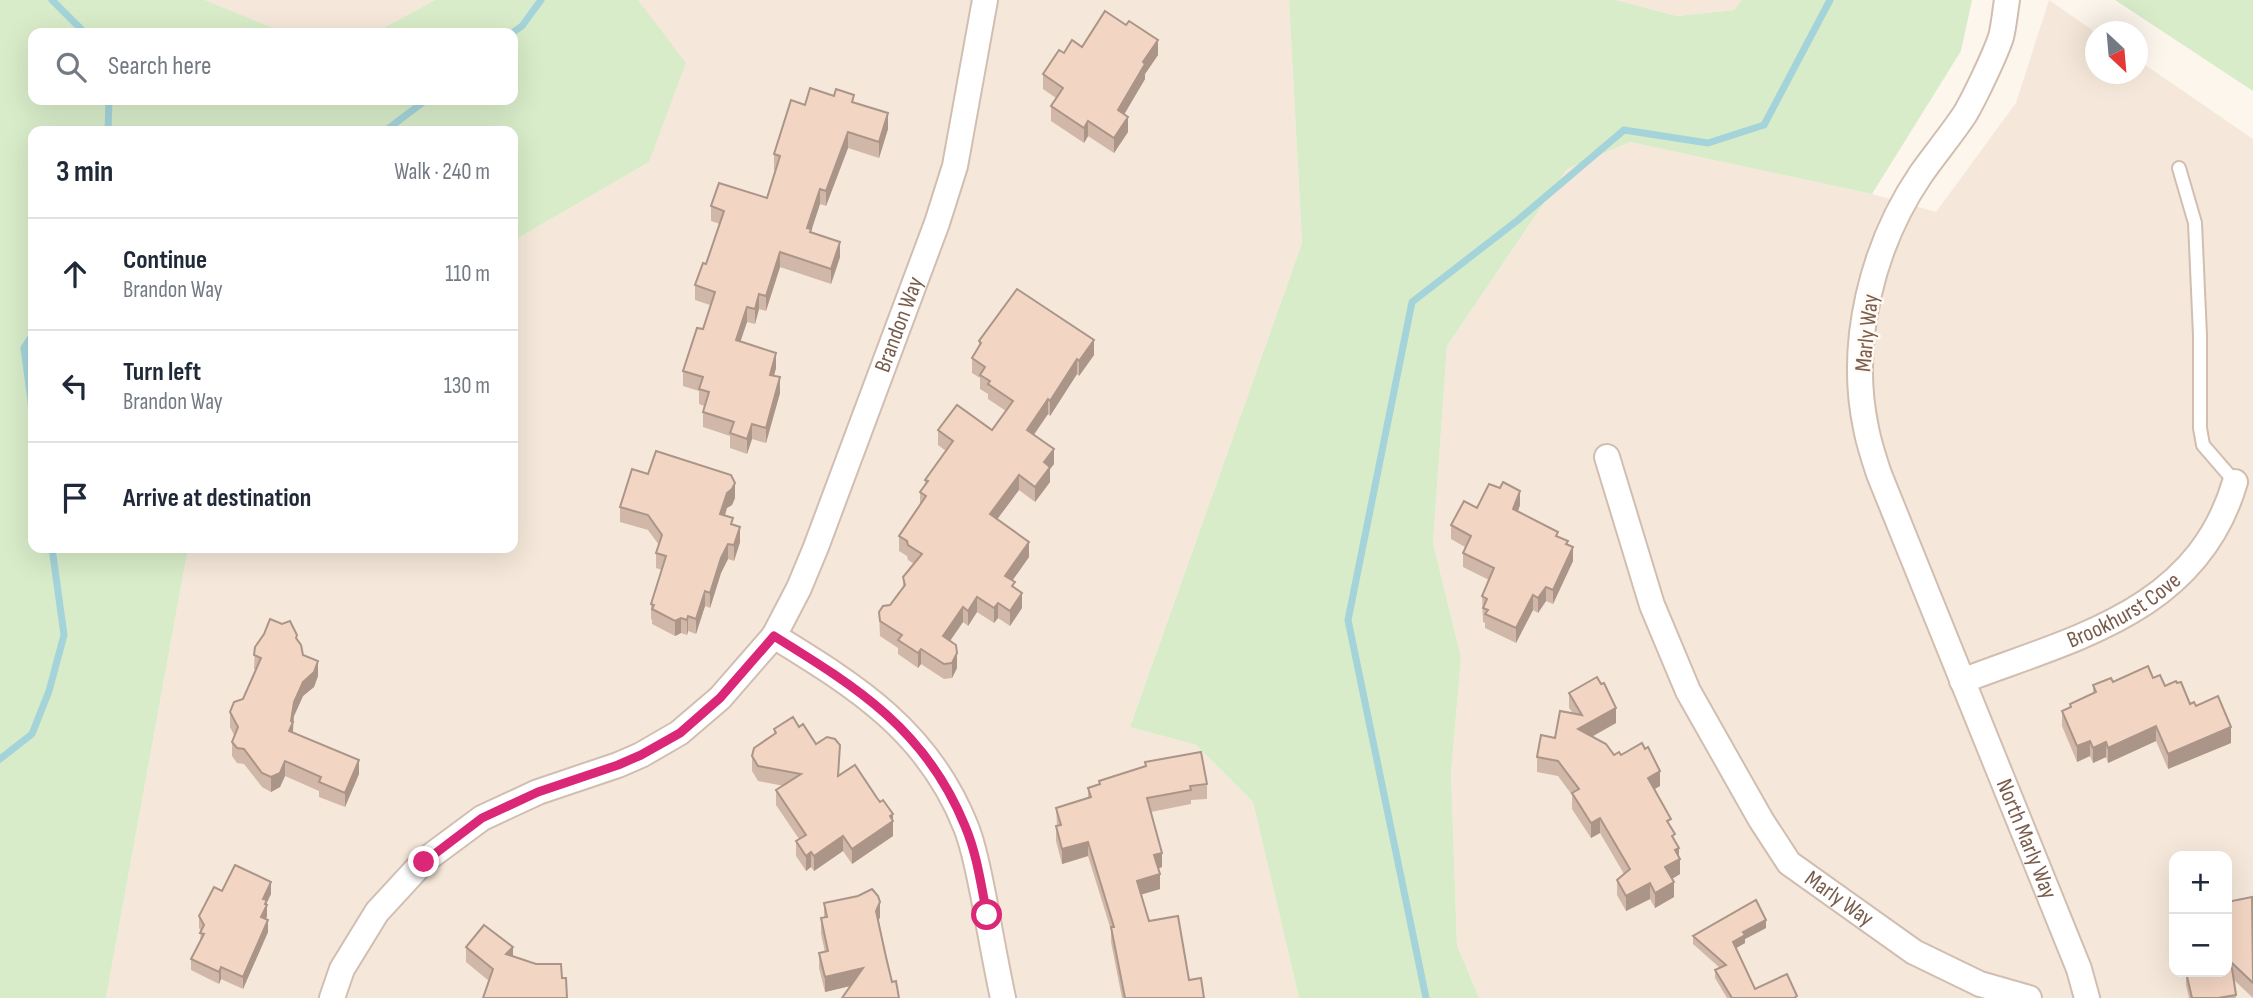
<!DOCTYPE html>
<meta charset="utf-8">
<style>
:root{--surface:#fff;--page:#f6f6f7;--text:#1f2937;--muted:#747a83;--line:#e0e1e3}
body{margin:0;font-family:"Sofia Sans Condensed",sans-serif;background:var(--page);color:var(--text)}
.controls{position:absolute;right:21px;bottom:21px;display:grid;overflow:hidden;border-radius:14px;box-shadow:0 7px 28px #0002}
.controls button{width:63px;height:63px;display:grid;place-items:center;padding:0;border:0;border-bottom:2px solid var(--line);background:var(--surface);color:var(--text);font:35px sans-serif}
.compass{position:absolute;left:2085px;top:21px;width:63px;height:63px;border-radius:50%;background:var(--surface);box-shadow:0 7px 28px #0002;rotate:154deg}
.stop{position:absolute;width:21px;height:21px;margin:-16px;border:5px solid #db2777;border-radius:50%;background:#fff}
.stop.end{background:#db2777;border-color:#fff;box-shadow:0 2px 7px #0008}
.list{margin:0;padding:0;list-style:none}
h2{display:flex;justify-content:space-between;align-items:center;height:91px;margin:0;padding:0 28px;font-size:30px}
h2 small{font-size:23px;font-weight:400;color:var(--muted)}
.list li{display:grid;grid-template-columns:46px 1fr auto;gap:21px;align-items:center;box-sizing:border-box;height:112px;padding:0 28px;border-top:2px solid var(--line)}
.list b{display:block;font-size:26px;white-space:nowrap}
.list p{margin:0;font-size:23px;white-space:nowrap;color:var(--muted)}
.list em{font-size:23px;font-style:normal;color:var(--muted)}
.icon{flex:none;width:38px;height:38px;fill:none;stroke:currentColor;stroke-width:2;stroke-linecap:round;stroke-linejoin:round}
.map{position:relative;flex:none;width:2253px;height:998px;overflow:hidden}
.search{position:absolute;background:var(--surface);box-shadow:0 7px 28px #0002;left:28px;top:28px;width:490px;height:77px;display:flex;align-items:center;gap:18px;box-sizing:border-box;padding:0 24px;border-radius:14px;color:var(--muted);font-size:26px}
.panel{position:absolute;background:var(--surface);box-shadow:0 7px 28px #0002;left:28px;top:126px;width:490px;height:427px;border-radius:14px}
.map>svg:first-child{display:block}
.residential{fill:#f5e8da;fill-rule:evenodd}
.green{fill:#d8ecc9}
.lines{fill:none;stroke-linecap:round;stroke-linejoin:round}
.stream{stroke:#a5d3da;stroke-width:7}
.lane-casing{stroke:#d1beb0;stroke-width:16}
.street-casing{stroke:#d1beb0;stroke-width:28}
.lane{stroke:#fff;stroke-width:12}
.street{stroke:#fff;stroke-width:24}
.wall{fill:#d1b7a8}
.shaded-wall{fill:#aa9588}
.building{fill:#f3d5c3;stroke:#aa9588;stroke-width:2}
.route{stroke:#db2777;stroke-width:9}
.labels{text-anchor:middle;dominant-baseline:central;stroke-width:5;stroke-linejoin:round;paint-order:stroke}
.street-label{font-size:23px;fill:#7a5c4d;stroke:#fffaf3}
</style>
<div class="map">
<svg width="2253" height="998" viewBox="0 0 2253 998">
<rect width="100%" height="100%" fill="#fdf6ec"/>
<g class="residential">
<path d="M205,0H435L374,33H286Z"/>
<path d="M638,0H1289L1302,243L1130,727L1196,745L1253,802L1299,998H106L188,548H513V241L649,162Z"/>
<path d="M1616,0H1742L1734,10L1677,16Z"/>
<path d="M2049,0L2095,32L2096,74H2138V60L2253,139V998H1479L1457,945L1451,774L1461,657L1433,543L1447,346L1567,169L1630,142L1872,194L1936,212L2016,103ZM2174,856H2227V972H2174Z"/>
</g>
<g class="green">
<path d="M0,0H205L286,33H33V100H513V33H374L435,0H638L686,63L649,162L513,241V131H33V548H188L106,998H0Z"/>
<path d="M1289,0H1616L1677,16L1734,10L1742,0H1972L1961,51L1872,194L1630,142L1567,169L1447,346L1433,543L1461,657L1451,774L1457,945L1479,998H1299L1253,802L1196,745L1130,727L1302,243Z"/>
<path d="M2115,0H2253V91Z"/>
</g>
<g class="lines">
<g class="stream">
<path d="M52,0L85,33"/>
<path d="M512,33L522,26L541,0"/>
<path d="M108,131L109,100"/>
<path d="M385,131L426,100"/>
<path d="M33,334L24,348L33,416"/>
<path d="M0,759L32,734L49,691L64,635L52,548"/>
<path d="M1426,998L1348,620L1412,302L1518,220L1624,130L1708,143L1764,125L1830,0"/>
</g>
<defs>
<path id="lane" d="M2179,168L2195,223L2200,335V428L2203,445L2235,482"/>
<g id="street">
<path id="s1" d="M2007,0C2005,12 2004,25 2001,37C1995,55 1975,97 1965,114C1951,135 1935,154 1921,174C1872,246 1848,343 1866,428C1869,444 1874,459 1879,474L2079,969L2087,998"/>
<path id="s2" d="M1607,457L1652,605L1688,691L1761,820L1789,863L1914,952L1980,984L2029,998"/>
<path id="s3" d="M774,636L799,588L816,547L937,223L955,166L985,0"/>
<path id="s4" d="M1962,681C2074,638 2197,612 2235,482"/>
<path d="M332,998L342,969L377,912L424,861L482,818L538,792L618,765L641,755L679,733L720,698L774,636C857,687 928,731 966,827C975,850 979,875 984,899C990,932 996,965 1003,998"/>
</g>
</defs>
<use href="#lane" class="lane-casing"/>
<use href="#street" class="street-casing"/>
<use href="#lane" class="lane"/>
<use href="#street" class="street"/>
</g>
<g class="wall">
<path d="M1082,47L1158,55L1145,74V79L1124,114L1128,132L1114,153L1088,136L1084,143L1051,121V106L1056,98L1043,89V74L1064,53Z"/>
<path d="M854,103L888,129L879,158L848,148L826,206L820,204L811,232L840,257L831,284L780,267L766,311L759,309L755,324L747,322L740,341L776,368L774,376L780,393L766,443L752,439L747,454L730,448V436L703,427V412L704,406L699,404V391L683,386V371L703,329L710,305L695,300V285L706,264L720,224L711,221V206L767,198L776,170H774V154L805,105Z"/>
<path d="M979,341L1094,355L1079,376L1077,374L1050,416L1048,414L1034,435L1054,464L1050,469V482L1035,502L1019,490L997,519L1029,557L1012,581L1022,608L1010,626L998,618L994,623L977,612L968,626L963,622L950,641L957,668L952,678L944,679L921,664L918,668L898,654V648L880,636L879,612L890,605L903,587V577L914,564L908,560L907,556L899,551V536L920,504V492L925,484V480L946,451L938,445V430H992L1006,411L988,399V394L980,389V378L972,373V358L979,346Z"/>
<path d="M648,474L735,498L732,505L727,508L725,516L733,525L740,542L734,561L728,559L721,573L710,608L705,606L696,634L688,631L687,635L681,633L675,636L652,624V620L651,619V604L662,570L656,568V553L659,545L648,530L620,522V507Z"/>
<path d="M1520,505L1518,512L1558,537L1568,545L1573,561L1553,604L1546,601L1538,613L1533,610L1516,643L1485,628V623L1483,622L1482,596L1489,580L1463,567V553L1465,547L1451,539V525Z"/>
<path d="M297,639L303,655L318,676L314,687L303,696L294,716L293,733L359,774L345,807L319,797V791L285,776L280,787L271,792L262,787L244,764L237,763L232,756V742L234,735L230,727V712L243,699L256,670L254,669L255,647Z"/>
<path d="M2153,678L2190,704L2196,706L2231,743L2168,769L2156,741L2108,763L2106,757L2093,763L2090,756L2077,762L2062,726V711L2070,707V704L2093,693V685L2113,682Z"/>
<path d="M1569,693L1616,723L1592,737L1614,755H1621L1660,786L1654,789L1671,828L1679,856L1680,874L1672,879L1674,897L1655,908L1650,899L1626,911L1617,895V880L1624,874L1600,833L1591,838L1572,809V795L1558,776L1537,772V757L1555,738L1573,713L1569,708Z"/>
<path d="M799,727L816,744L839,775L877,798L893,814V836L852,864L843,851L814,871L811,867L806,871L796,856V841L799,839L776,805V790L784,786L758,781L752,771V756L774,735V729Z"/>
<path d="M1145,762L1207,784V799L1191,800V804L1151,812L1162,867L1158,869L1160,889L1141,894L1149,921L1189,980L1204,998H1122L1111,942V930L1088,856L1062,864L1056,841V826H1057L1056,808L1088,798V788L1099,785V781L1145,766Z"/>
<path d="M222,891L271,894L267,902V916L266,919L268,932L243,989L221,979L219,984L191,970V959L200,941L201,931L199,928V916Z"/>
<path d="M2253,900V998L2233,979L2236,998H2189L2186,985V972H2227Z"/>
<path d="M824,903L880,917L850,986L825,992L819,968V953L825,952L821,934V918H824Z"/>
<path d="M1766,928L1745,939V943L1736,948L1755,989L1797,998H1727L1715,978V970L1720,968L1693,944V936Z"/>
<path d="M466,947L513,956L562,978L489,981L466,962Z"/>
</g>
<g class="shaded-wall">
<path d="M1158,40V55L1145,74V79L1118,125V110L1143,62Z"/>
<path d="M888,113V129L879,158V142Z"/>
<path d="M1128,117V132L1114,153V138Z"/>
<path d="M1088,121V136L1084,143V128Z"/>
<path d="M848,132V148L826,206V191Z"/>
<path d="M820,189V204L811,231L807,228Z"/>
<path d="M840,242V257L831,284V269Z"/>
<path d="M780,252V267L766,311V296Z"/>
<path d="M759,294V309L755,324V309Z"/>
<path d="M747,307V322L736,355V340Z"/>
<path d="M1094,340V355L1079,376V361Z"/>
<path d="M776,353V368L770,390V375Z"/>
<path d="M1077,359V374L1050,416V401Z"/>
<path d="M780,377V393L766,443V428Z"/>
<path d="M1048,399V414L1027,444V430Z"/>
<path d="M752,424V439L747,454V439Z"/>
<path d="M1054,449V464L1050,469V482L1035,502V487L1044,462Z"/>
<path d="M1019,475V490L990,529V514Z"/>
<path d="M735,483V498L732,505L727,508L720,529V514L727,493Z"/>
<path d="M1520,491V505L1513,524V509Z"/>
<path d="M740,527V542L734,561V545Z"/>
<path d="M1029,542V557L1005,591V576Z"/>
<path d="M728,544V559L721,573L710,608V593L721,558Z"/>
<path d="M1573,547V561L1553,604V590Z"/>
<path d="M1546,587V601L1538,613V598Z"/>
<path d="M705,591V606L696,634V619Z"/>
<path d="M1022,593V608L1010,626V611Z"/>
<path d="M1533,595V610L1516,643V628Z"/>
<path d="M977,597V612L968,626V611Z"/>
<path d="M998,603V618L994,623V608Z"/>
<path d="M963,607V622L943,651V636Z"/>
<path d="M688,616V631L687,635V620Z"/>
<path d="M681,618V633L675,636V621Z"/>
<path d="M921,649V664L918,668V653Z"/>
<path d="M957,653V668L952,678V663Z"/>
<path d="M318,661V676L314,687L303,696L294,716L293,723V737L289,731L294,702L303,682Z"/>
<path d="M1616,708V723L1578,744V729Z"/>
<path d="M2156,726V741L2108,763V748Z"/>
<path d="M2231,727V743L2168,769V754Z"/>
<path d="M2090,741V756L2077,762V746Z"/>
<path d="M2106,742V757L2093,763V748Z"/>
<path d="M359,760V774L345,807V793Z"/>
<path d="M285,761V776L280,787L271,792V777Z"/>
<path d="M1660,771V786L1648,793V778Z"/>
<path d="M893,814V836L852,864V849Z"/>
<path d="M1600,818V833L1591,838V823Z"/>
<path d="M843,836V851L814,871V856Z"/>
<path d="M1088,842V856L1062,864V849Z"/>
<path d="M1679,848V860L1680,859V874L1665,883V867L1675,850Z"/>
<path d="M811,852V867L806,871V856Z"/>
<path d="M1162,853V867L1154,870V855Z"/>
<path d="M1160,874V889L1137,896V881Z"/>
<path d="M271,882V894L267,902V916L261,929L263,899Z"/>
<path d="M1674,882V897L1655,908V893Z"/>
<path d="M1650,883V899L1626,911V896Z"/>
<path d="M880,902V917L876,927V911Z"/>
<path d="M268,920V932L243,989V977Z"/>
<path d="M1766,920V928L1745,939V943L1733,950V942L1743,932Z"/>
<path d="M513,947V962L506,954Z"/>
<path d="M221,967V979L219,984V972Z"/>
<path d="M863,968V983L825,992V977Z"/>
</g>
<g class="building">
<path d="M1105,11L1126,25L1129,21L1158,40L1143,62L1145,64L1118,110L1128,117L1114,138L1088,121L1084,128L1051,106L1063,88L1043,74L1059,50L1064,53L1072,40L1082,47Z"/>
<path d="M810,88L834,96L836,89L854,95L852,102L888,113L879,142L848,132L826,191L820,189L807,228L811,229L810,232L840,242L831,269L780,252L766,296L759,294L755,309L747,307L736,340L776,353L770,375L780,377L766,428L752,424L747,439L730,433L734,422L703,412L709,392L699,389L703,377L683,371L697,328L703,329L715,292L695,285L703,263L706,264L724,211L711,206L719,183L767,198L780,156L774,154L791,100L805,105Z"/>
<path d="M1017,289L1094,340L1079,361L1077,359L1050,401L1048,399L1027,430L1054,449L1044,462L1050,467L1035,487L1019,475L990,514L1029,542L1005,576L1015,582L1012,586L1022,593L1010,611L998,603L994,608L977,597L968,611L963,607L943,636L956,645L957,653L952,663L944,664L921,649L918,653L898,640L902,635L880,621L879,612L883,606L890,605L905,585L903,577L922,554L908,545L907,541L899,536L926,496L920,492L928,481L925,480L953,441L938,430L957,405L992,430L1013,401L988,384L990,381L980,375L985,367L972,358L981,343L979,341Z"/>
<path d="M656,451L731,475L735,483L732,489L727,493L720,514L733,518L731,524L740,527L734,545L728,544L721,558L710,593L705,591L696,619L688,616L687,620L681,618L675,621L652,609L654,605L651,604L666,556L656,553L662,535L648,515L620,507L632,469L648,474Z"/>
<path d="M1503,482L1520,491L1513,509L1558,532L1556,536L1568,541L1566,544L1573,547L1553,590L1546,587L1538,598L1533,595L1516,628L1485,614L1488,610L1483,608L1487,599L1482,596L1494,568L1463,553L1471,536L1451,525L1464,501L1477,508L1489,484L1500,488Z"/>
<path d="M270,619L282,624L290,621L297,635L296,638L301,645L303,655L318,661L314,672L303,682L294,702L291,721L293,722L289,731L359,760L345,793L319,782L321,777L285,761L280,773L271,777L262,773L244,749L237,748L232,742L238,727L230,712L234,702L243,699L261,658L254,655L255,647L264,634Z"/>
<path d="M2148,666L2153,678L2160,675L2165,686L2176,681L2177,683L2181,682L2190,704L2194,702L2196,706L2218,696L2231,727L2168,754L2156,726L2108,748L2106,742L2093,748L2090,741L2077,746L2062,711L2071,707L2070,704L2096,692L2093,685L2111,678L2113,682Z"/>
<path d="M1597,677L1601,684L1604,683L1616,708L1578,729L1606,744L1614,755L1619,752L1621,755L1642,743L1645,749L1648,747L1660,771L1648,778L1671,819L1667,821L1675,834L1672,836L1679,848L1675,850L1680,859L1665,867L1674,882L1655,893L1650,883L1626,896L1617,880L1630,869L1600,818L1591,823L1572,793L1579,789L1558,761L1537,757L1541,735L1555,738L1560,711L1582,715L1569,693Z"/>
<path d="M793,717L799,727L803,724L816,744L827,737L835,739L840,745L838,776L855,765L877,798L880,802L883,800L893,814L890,816L893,821L852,849L843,836L814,856L811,852L806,856L796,841L806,835L776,790L801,774L758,766L752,756L754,748L776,733L774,729Z"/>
<path d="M1201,752L1207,784L1190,786L1191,790L1147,798L1162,853L1154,855L1160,874L1137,881L1149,921L1178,916L1189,980L1201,978L1204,998H1125L1111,927H1114L1088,842L1062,849L1056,826L1061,825L1056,808L1091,797L1088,788L1100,784L1099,781L1146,766L1145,762Z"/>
<path d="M235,865L271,882L263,899L267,900L265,904L267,905L261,917L268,920L243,977L221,967L219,972L191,959L204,934L200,933L204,925L199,916L214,887L222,891Z"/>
<path d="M872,889L878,896L880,902L876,911L886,957L892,982L896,981L899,998H842L863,968L825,977L819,953L828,951L821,918L827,917L824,903L858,896Z"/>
<path d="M2252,897L2253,983L2231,962L2236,995L2218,998H2192L2186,972H2227V902Z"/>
<path d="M1756,900L1766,920L1743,932L1745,935L1733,942L1755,989L1787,974L1797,996L1794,998H1732L1715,970L1726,965L1693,936Z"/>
<path d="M484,925L513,947L506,954L536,964H561L562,978H566L567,998H483L493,969L466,947Z"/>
</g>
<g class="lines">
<path class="route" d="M424,862L482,818L538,792L618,765L641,755L680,733L720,698L774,636C858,688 926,730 965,826C977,854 981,885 987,915"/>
</g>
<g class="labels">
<g class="street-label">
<text stroke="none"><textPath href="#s3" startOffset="336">Brandon Way</textPath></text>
<text transform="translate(1867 333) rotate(-84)">Marly Way</text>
<text stroke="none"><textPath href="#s4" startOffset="177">Brookhurst Cove</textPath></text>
<text stroke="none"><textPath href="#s1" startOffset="905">North Marly Way</textPath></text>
<text stroke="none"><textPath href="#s2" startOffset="509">Marly Way</textPath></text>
</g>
</g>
</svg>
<div class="controls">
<button>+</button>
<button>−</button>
</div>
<svg class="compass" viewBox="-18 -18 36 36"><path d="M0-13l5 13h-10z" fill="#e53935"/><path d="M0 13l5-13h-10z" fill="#747a83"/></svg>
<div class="stop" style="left:987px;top:915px"></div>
<div class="stop end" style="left:424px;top:862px"></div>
<div class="search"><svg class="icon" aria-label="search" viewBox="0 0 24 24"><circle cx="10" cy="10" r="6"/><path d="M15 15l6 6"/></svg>Search here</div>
<section class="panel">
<h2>3 min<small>Walk · 240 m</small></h2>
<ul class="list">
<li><svg class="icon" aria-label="ahead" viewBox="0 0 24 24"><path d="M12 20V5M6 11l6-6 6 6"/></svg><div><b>Continue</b><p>Brandon Way</p></div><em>110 m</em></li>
<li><svg class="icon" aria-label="left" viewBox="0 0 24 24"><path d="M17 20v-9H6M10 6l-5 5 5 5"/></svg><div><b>Turn left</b><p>Brandon Way</p></div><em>130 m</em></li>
<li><svg class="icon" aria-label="arrive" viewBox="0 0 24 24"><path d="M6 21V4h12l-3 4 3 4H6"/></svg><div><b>Arrive at destination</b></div></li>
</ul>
</section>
</div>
